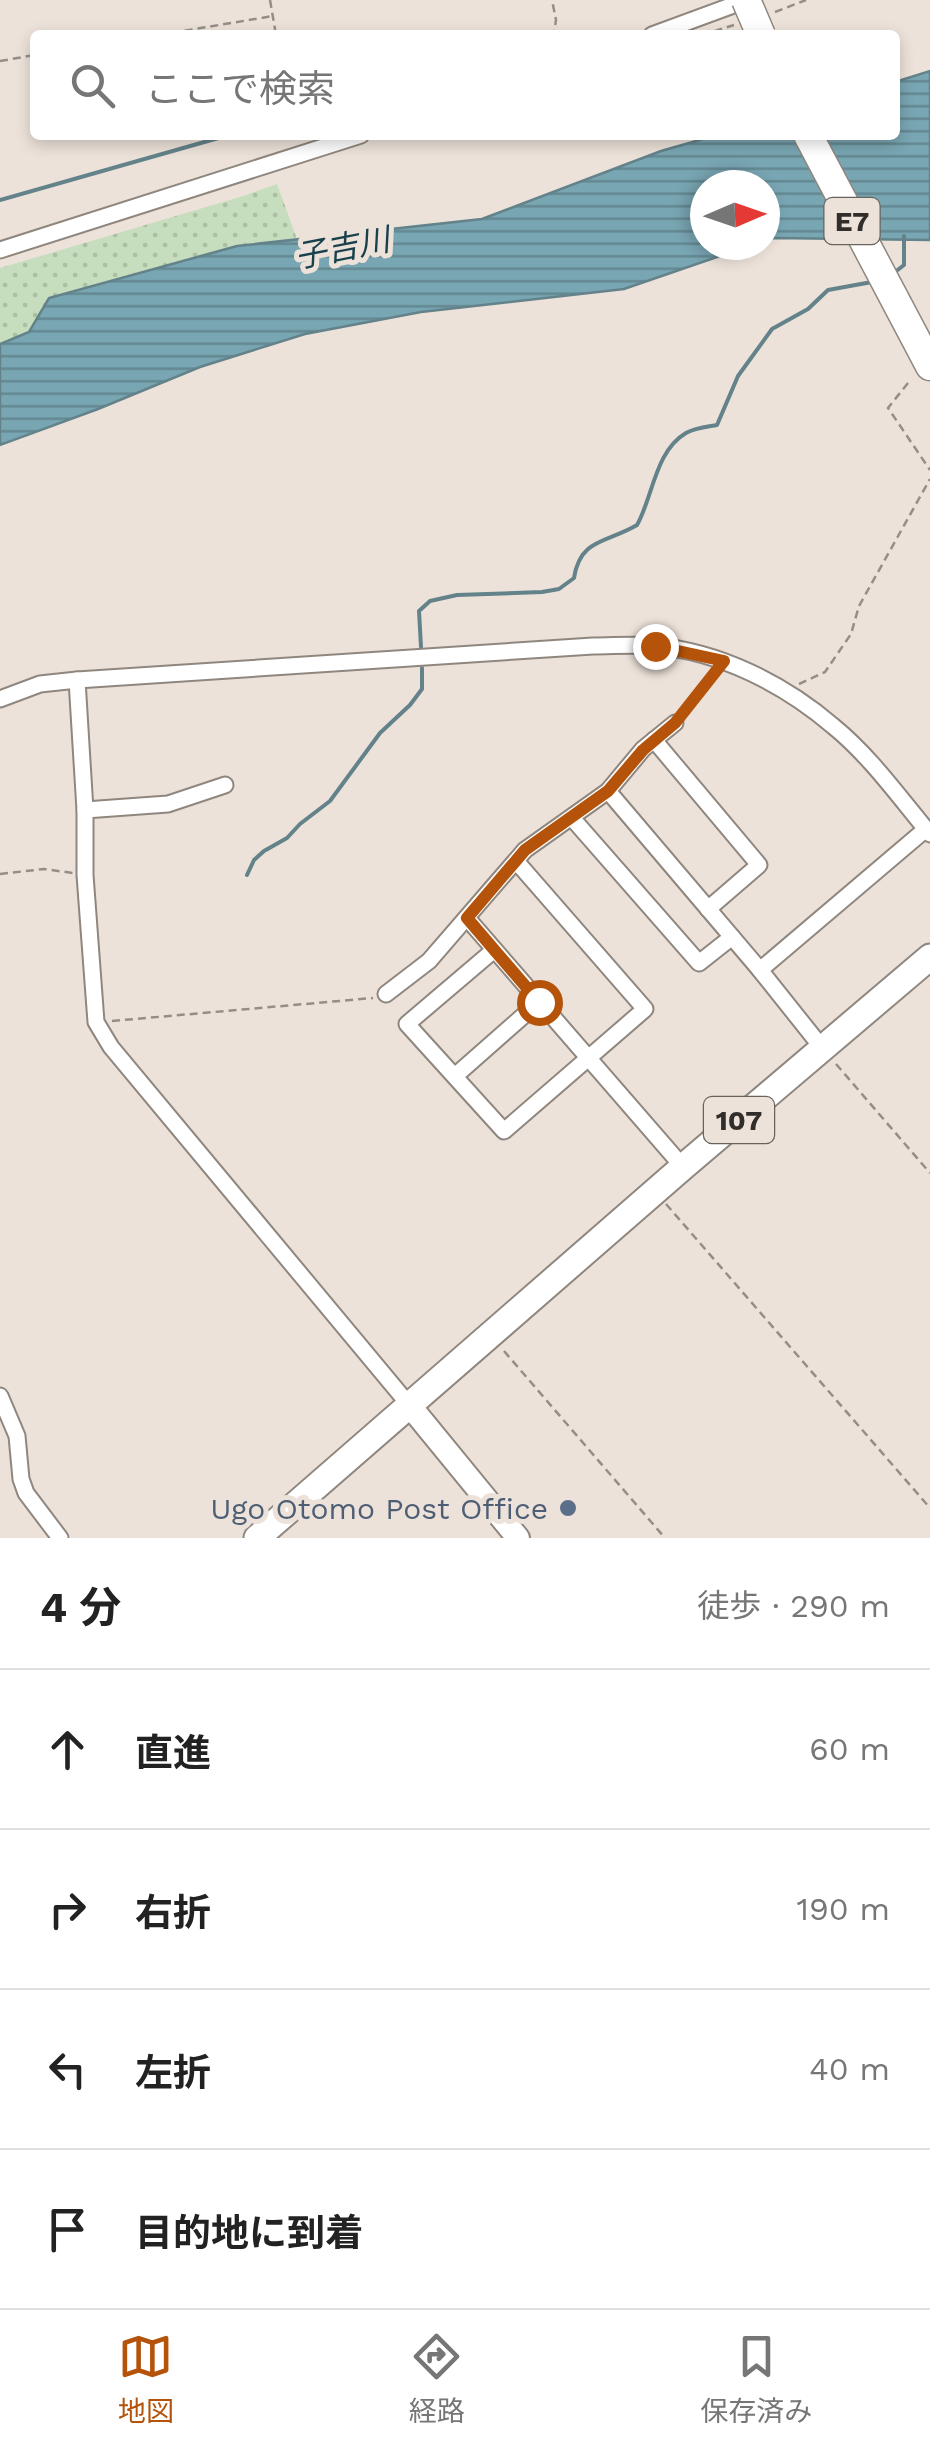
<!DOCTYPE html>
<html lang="ja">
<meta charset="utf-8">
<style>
:root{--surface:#fff;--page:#f2f2f2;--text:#222;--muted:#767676;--line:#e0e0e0;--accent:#b45309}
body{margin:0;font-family:"Work Sans","Noto Sans JP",sans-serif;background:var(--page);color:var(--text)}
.compass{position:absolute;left:690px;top:170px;width:90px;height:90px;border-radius:50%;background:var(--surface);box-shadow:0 5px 15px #0003;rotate:88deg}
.stop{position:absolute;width:30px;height:30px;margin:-22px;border:8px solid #b45309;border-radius:50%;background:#fff}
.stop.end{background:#b45309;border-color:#fff;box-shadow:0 2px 10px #0008}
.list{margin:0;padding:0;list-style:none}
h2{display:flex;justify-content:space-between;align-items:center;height:130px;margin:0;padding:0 40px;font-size:42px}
h2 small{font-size:32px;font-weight:400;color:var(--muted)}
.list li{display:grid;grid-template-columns:65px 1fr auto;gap:30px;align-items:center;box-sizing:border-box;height:160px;padding:0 40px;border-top:2px solid var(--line)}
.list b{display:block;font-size:38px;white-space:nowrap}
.list em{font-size:32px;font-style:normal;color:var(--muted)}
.icon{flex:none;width:55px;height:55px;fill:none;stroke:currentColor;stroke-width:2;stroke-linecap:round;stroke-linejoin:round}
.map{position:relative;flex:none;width:930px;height:1538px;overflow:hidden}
.search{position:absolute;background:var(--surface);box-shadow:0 5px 15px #0003;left:30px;right:30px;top:30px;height:110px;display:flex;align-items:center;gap:25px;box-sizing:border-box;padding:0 35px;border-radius:10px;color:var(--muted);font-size:38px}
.sheet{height:770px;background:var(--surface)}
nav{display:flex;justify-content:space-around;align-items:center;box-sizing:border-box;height:140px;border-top:2px solid var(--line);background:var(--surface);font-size:28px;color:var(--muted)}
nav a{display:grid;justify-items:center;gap:5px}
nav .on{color:var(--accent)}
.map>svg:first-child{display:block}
.grass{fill:url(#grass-dots)}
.water{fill:url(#water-rules);stroke:#63828a;stroke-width:2.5}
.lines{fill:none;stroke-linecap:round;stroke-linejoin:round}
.stream{stroke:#63828a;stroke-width:4}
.minor-casing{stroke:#8f877f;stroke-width:19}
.primary-casing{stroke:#8f877f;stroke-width:26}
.trunk-casing{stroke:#8f877f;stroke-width:29}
.motorway-casing{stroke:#8f877f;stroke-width:31}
.path{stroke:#958e88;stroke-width:2.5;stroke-dasharray:8 5;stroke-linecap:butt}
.minor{stroke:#fff;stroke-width:15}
.primary{stroke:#fff;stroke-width:22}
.trunk{stroke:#fff;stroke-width:25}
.motorway{stroke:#fff;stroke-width:28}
.motorway-bridge-casing{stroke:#8f877f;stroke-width:31;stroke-linecap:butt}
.motorway-bridge{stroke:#fff;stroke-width:28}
.route{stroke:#b45309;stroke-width:12}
.service-dot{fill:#5c6f8a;stroke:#ece2d9;stroke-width:4}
.labels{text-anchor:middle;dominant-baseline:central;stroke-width:10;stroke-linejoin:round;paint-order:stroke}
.shield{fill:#ece2d9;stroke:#69635e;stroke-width:2.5}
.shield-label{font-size:28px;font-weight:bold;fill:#312d2a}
.service-label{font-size:30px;fill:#4e5e75;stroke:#ece2d9;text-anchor:end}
.water-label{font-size:32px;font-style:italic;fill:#18414c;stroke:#ece2d9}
</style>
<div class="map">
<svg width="930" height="1538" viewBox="0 0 930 1538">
<defs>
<pattern id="grass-dots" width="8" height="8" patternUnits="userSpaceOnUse" patternTransform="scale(2.5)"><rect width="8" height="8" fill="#c7debe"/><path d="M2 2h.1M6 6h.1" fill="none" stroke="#abbfa3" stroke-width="1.8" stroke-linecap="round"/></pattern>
<pattern id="water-rules" width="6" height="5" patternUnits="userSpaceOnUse" patternTransform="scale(2.5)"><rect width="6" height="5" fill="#79a6b3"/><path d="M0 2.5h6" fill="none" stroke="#648892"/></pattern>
</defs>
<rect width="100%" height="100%" fill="#ece2d9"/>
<path class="grass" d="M277,184L297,239L237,246L49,298L29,332L0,344V268L240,197Z"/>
<path class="water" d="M930,71V240L773,238L765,241V185H705V245H752L624,289L421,312L305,334L200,367L98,409L0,445V344L29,332L49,298L237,246L482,219L661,151L717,135H895V82Z"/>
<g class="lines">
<g class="stream">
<path d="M272,135V136"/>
<path d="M0,200L229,135"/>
<path d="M895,272L904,265V236"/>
<path d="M421,647L419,611L430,601L457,595L542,592L559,589L574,578C580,538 607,543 637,525C653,497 655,451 686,433C695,428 706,427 717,425L738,376L772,329L808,309L828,290L872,282"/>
<path d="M247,875L254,860L264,851L287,838L300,824L330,801L380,733L410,705L422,689V668"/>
</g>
<defs>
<g id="minor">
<path d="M652,35L747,0"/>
<path d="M0,250L361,135"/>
<path d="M77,680L85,810V875L96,1022L111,1047L410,1406"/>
<path d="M0,699L40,684L77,680L593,646C613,646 634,644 654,646C719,651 784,684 833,726C870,756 899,797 930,834"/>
<path d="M654,740L759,865L708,909"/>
<path d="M608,791L760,970L823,1049"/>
<path d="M85,810L168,804L225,785"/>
<path d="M572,818L699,963L732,937"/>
<path d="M467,918L683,1167"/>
<path d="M494,950L407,1024L504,1131L645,1009L516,861"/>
<path d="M760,970L926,829"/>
<path d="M386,994L429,961L525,850L608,791L643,749L675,723"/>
<path d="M455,1076L539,1002"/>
<path d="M0,1396L17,1436L21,1479L26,1493L60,1538"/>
</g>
<path id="primary" d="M410,1406L518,1538"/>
<path id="trunk" d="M257,1538L683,1167L930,957"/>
<path id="motorway" d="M808,135L930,366"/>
</defs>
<use href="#minor" class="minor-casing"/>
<use href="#primary" class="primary-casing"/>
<use href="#trunk" class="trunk-casing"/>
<use href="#motorway" class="motorway-casing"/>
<g class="path">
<path d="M270,0L276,35"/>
<path d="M775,12L806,0"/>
<path d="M159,35L273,16"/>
<path d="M549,35L554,32L556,20L552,0"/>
<path d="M702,35L734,25"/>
<path d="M0,61L35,55"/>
<path d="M908,383L888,408L930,470"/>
<path d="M799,684L825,672L851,634L859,606L930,479"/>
<path d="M682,714L715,673"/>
<path d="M0,874L44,869L73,873"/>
<path d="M112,1021L373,998"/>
<path d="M836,1064L930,1173"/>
<path d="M666,1204L930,1508"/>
<path d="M504,1351L665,1538"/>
</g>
<use href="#minor" class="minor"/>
<use href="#primary" class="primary"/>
<use href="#trunk" class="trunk"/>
<use href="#motorway" class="motorway"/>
<defs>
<path id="motorway-bridge" d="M746,0L761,35"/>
</defs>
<use href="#motorway-bridge" class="motorway-bridge-casing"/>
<use href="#motorway-bridge" class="motorway-bridge"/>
</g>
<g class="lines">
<path class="route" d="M539,1002L467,918L525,850L608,791L643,750L675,723L724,661L655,646"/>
</g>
<circle class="service-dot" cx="568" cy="1508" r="10"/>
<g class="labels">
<g class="shield">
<rect x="824.5" y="198" width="55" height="46" rx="8"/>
<rect x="704" y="1097" width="70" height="46" rx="8"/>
</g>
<g class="shield-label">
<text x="852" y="221">E7</text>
<text x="739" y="1120">107</text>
</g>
<g class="service-label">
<text x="548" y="1508">Ugo Otomo Post Office</text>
</g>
<g class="water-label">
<text transform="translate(342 248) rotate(-11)">子吉川</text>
</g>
</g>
</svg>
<svg class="compass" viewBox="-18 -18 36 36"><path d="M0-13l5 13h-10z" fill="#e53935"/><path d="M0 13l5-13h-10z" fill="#767676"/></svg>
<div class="stop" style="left:539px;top:1002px"></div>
<div class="stop end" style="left:655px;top:646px"></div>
<div class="search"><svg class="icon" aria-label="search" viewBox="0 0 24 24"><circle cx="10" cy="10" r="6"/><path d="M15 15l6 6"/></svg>ここで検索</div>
</div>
<section class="sheet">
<h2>4 分<small>徒歩 · 290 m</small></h2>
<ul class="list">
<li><svg class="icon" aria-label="ahead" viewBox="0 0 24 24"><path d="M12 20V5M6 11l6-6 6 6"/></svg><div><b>直進</b></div><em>60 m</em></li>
<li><svg class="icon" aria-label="right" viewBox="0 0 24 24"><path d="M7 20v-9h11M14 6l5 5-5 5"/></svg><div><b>右折</b></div><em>190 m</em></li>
<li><svg class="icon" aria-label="left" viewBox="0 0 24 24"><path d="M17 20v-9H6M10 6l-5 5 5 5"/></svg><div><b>左折</b></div><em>40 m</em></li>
<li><svg class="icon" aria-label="arrive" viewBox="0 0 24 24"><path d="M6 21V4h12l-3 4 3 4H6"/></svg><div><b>目的地に到着</b></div></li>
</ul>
</section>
<nav>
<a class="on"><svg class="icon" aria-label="map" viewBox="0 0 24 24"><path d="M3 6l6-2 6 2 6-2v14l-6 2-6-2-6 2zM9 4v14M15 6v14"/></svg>地図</a>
<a><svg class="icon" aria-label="directions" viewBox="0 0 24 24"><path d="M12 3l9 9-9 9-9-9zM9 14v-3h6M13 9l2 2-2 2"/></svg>経路</a>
<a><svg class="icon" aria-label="saved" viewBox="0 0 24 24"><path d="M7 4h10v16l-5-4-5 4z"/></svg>保存済み</a>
</nav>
